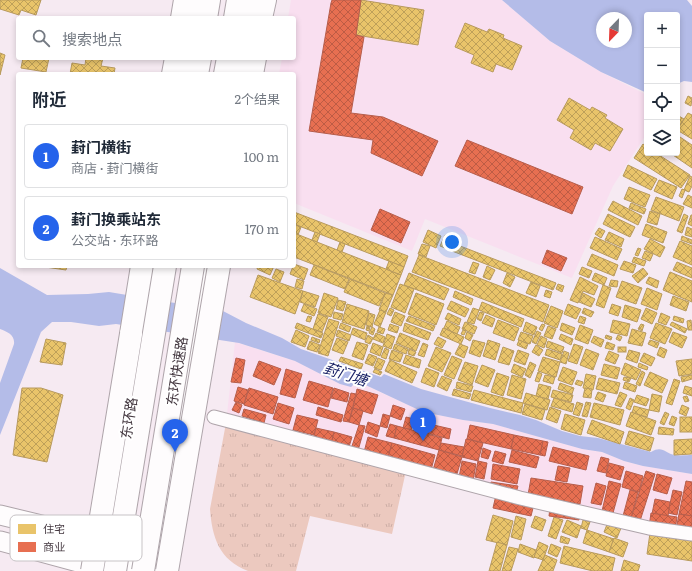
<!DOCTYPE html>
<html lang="zh">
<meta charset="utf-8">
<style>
:root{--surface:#fff;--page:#f6f6f7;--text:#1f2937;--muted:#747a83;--line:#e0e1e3;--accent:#2563eb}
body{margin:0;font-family:Literata,"Noto Sans SC",serif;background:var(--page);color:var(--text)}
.controls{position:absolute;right:12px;top:12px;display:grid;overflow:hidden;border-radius:4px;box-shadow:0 2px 6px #0003}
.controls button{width:36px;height:36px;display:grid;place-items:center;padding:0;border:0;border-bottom:1px solid var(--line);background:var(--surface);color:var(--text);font:20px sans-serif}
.compass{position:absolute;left:596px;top:12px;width:36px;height:36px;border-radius:50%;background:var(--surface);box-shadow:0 2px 6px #0003;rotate:203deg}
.you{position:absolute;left:452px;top:242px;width:14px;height:14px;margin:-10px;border:3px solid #fff;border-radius:50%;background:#1a73e8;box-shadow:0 0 0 6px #1a73e833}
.badge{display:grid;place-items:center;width:26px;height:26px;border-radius:50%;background:var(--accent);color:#fff;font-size:13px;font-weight:700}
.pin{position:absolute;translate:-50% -33px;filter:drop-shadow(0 1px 2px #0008)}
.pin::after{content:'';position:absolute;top:21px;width:14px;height:12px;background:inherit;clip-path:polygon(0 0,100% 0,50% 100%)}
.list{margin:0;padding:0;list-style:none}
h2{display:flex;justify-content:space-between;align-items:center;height:52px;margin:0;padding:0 16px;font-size:17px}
h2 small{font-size:13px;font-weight:400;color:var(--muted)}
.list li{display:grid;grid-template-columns:26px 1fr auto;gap:12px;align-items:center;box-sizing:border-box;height:64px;margin:0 8px 8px;padding:0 8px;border:1px solid var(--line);border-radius:4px}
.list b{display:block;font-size:15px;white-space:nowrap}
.list p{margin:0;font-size:13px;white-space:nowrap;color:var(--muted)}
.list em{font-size:13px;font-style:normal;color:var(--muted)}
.icon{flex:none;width:22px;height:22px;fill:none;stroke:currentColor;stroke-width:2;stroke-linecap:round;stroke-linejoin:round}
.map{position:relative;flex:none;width:692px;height:571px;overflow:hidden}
.search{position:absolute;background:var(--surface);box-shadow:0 2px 6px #0003;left:16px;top:16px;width:280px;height:44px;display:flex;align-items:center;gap:10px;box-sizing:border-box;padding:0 14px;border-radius:4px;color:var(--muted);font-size:15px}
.panel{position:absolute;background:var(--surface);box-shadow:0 2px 6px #0003;left:16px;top:72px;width:280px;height:196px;border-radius:4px}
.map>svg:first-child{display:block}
.built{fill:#f9dff0}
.park{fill:url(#park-tufts)}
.water{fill:#b4bce8;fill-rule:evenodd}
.homes{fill:url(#homes-cross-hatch);stroke:#b89a5d}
.shops{fill:url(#shops-cross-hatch);stroke:#b65e4c}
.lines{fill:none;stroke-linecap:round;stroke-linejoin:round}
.street-casing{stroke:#aea4aa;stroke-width:15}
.secondary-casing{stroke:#aea4aa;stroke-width:21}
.primary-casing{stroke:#aea4aa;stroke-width:23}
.highway-casing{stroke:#aea4aa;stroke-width:24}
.street{stroke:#fefcfd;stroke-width:13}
.secondary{stroke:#fefcfd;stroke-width:19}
.primary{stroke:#fefcfd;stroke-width:21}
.highway{stroke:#fefcfd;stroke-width:22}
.highway-bridge-casing{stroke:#aea4aa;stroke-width:24;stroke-linecap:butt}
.highway-bridge{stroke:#fefcfd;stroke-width:22}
.labels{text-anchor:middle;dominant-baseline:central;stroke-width:4;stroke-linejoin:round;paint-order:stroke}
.street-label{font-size:14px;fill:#443840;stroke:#fff}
.water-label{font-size:15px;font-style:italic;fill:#1c2468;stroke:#fff}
.key{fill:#fff;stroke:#c7c3c6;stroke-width:1}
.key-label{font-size:11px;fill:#443840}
</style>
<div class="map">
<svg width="692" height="571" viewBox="0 0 692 571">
<defs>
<pattern id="park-tufts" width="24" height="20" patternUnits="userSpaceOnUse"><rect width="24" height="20" fill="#ecc9bf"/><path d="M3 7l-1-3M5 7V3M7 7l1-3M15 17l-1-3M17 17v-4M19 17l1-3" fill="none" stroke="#ccada5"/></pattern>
<pattern id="homes-cross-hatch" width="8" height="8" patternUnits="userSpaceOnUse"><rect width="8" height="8" fill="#e9c46a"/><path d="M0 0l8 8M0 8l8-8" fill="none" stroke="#bea059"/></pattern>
<pattern id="shops-cross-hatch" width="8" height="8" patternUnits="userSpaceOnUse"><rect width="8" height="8" fill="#e76f51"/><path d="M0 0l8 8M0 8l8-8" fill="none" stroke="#bd5c45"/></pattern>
</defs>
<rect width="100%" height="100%" fill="#f6eaf2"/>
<g class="built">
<path d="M291,0H502L550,41L601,72L647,95V133L613,186L572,278L425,219L412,251L294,203V74H279L282,58H294V18H288Z"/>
<path d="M235,342L295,361L340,384L354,386L356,381L423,412L463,420L493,424L582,449L602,452L624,461L643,466L692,474V538L226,423Z"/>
</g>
<path class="park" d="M226,423L406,471L392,534L310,516L296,571H248C219,560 212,537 210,509Z"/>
<g class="water">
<path d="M502,0H687L692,6V82L684,81L677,84V15H647V93L601,72L550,41ZM602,18H626V42H602Z"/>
<path d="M0,268L47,295L88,294L109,292L223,311L246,323L282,338L301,349L381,377L384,374L421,389L490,408L520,415L536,420L562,431L580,436L598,438L651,452C663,445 665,454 675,455C681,456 687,455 692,455V474L643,466L624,461L602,452L582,449L493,424L463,420L423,412L357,381L351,387L340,384L295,361L239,343L116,324L99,326L71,322H52L41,332L0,435V383L14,344C15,335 8,332 0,329Z"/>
</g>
<g class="homes">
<path d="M0,0H41L36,15L21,10L19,15L0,9Z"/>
<path d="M361,0L424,10L418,45L356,35Z"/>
<path d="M465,23L487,32L489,29L504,35L503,38L522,46L512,70L496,64L493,72L471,63L474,55L455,47Z"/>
<path d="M0,53L5,55L0,75Z"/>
<path d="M23,58H49L46,72L21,68Z"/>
<path d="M86,58H103L101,66L115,68L114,74H70L72,63L85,65Z"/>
<path d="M688,96L692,98L691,106L685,103Z"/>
<path d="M569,98L590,110L592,107L607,115L605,118L623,129L610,151L595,143L591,150L570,138L574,130L557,120Z"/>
<path d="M688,113L692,115V139L677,130Z"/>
<path d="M677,115L684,119L677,129Z"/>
<path d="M677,135L692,145V168L670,153H677Z"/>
<path d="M643,144L647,147V153H656L690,175L681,188L634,158Z"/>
<path d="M628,165L657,179L651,190L623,176Z"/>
<path d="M690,176L692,177V186L689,192L684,190Z"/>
<path d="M659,180L677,187L672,199L654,191Z"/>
<path d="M629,187L650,195L645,207L624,199Z"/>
<path d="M682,189L685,190L682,198L679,196Z"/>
<path d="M688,195L692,197V208L683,204Z"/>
<path d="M656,197L684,207L679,221L651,210Z"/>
<path d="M613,201L642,216L638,225L608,210Z"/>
<path d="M631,203L646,209L644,214L629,208Z"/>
<path d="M650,211L660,214L657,225L647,222Z"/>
<path d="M294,212L408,256L404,267L294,224Z"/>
<path d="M608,214L635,227L630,237L603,224Z"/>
<path d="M684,214L688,216L682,233L677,231Z"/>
<path d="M691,215H692V226L688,224Z"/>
<path d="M646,224L667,232L663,243L642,235Z"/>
<path d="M296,225L301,227L298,235L294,233Z"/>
<path d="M687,227L692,229V237L685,235Z"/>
<path d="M599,228L605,231L601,238L595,234Z"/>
<path d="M428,230L441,236L436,248L423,242Z"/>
<path d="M315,232L320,234L317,242L312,240Z"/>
<path d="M609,232L624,239L621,247L605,240Z"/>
<path d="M294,233L401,275L393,295L294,257Z"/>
<path d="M445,235L454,239L450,250L440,246Z"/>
<path d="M682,236L692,240V244L681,240Z"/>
<path d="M595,237L622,249L617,260L590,248Z"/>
<path d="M650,239L665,247L660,257L644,249Z"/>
<path d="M680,241L692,246V265L673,257Z"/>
<path d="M340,242L345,244L342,252L337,250Z"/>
<path d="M422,244L430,246L426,257L418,254Z"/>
<path d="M455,244L556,283L553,290L452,251Z"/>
<path d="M638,248L641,249L638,256L635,255Z"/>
<path d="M645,251L653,254L650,261L642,258Z"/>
<path d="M592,254L618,265L614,276L587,265Z"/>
<path d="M419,255L549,305L543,322L412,272Z"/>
<path d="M634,257L646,261L644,266L632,262Z"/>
<path d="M389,261L404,267L401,275L386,269Z"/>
<path d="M624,261L636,265L633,273L620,269Z"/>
<path d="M473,262L479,264L475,274L469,272Z"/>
<path d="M677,262L692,268V278L673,270Z"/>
<path d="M294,264L308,269L304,280L290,274Z"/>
<path d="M314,265L349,279L345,289L310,275Z"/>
<path d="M45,266H67L66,270L45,267Z"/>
<path d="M258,266H274L270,275L257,269Z"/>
<path d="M487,266L495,270L490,280L483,277Z"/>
<path d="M582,267L592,271L589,278L579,274Z"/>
<path d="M643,268L648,274L638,283L632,276Z"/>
<path d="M276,269L284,272L280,282L272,278Z"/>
<path d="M670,272L692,281V302L663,290Z"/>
<path d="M409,273L449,289L444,300L404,285Z"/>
<path d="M507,273L515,277L510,287L503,283Z"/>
<path d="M595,273L607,278L604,285L592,280Z"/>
<path d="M258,275L303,291L295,314L250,297Z"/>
<path d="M580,277L598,286L594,295L583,291L578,303L570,300Z"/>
<path d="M649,277L659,281L657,288L646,283Z"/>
<path d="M297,279L304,281L302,289L295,287Z"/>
<path d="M350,279L385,293L379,306L344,292Z"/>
<path d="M611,280L618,281L617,287L609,286Z"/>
<path d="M622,281L642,288L636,304L616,297Z"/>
<path d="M531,282L540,286L536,297L526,293Z"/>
<path d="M400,284L414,289L405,313L391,307Z"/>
<path d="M558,284L564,286L562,292L556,289Z"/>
<path d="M603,285L611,288L604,308L596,305Z"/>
<path d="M647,288L662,294L657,310L641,304Z"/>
<path d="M546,290L552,292L550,298L544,296Z"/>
<path d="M303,291L319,296L315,307L300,302Z"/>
<path d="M455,291L473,299L471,305L453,297Z"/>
<path d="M324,293L338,298L331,317L318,313Z"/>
<path d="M385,293L393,295L386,312L379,310Z"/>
<path d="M416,293L444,304L436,325L408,314Z"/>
<path d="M583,293L595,299L591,307L579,302Z"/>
<path d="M673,296L689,302L686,311L670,305Z"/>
<path d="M338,300L346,302L343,311L336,309Z"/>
<path d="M451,301L469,309L465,317L447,309Z"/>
<path d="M482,302L524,319L521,327L479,310Z"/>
<path d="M304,304L317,309L314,316L301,311Z"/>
<path d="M347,304L369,311L364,329L342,322Z"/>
<path d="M568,304L581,309L576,319L564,314Z"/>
<path d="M612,304L621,307L618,316L609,313Z"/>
<path d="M625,305L641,310L637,322L622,317Z"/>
<path d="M551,306L563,311L557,328L544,323Z"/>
<path d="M390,308L394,310L391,316L387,314Z"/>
<path d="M473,308L479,310L474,324L467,322Z"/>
<path d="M584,308L594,312L591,317L582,313Z"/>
<path d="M646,308L657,313L652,324L641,319Z"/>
<path d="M380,310L386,312L380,327L374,324Z"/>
<path d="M334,312L343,314L341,320L333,318Z"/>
<path d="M395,312L405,316L401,326L391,322Z"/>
<path d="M480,312L484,313L481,321L477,319Z"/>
<path d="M369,313L375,315L372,327L366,325Z"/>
<path d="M448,313L461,319L459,325L445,319Z"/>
<path d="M661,313L670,317L666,325L658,322Z"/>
<path d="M318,314L328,317L322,332L313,329Z"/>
<path d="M486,315L495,319L492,327L482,323Z"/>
<path d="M308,316L312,317L310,322L306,321Z"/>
<path d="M409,316L435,326L433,331L406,321Z"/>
<path d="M580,316L586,318L584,324L578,322Z"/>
<path d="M674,316L684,319L683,323L673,320Z"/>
<path d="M329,319L339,322L328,356L318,353Z"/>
<path d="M498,320L519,328L514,341L493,333Z"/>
<path d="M613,320L630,324L627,336L610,332Z"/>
<path d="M691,320L692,330H688L687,321Z"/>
<path d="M447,321L460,327L457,334L444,328Z"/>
<path d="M465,322L477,327L474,334L462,329Z"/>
<path d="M526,322L537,327L534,335L523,331Z"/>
<path d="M672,322L687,329L685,333L670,325Z"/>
<path d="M297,323L323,333L321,338L295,328Z"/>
<path d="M341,323L351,327L349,332L339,328Z"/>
<path d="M405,323L431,333L428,340L403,331Z"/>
<path d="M562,323L575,328L572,335L560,330Z"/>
<path d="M656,323L672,329L665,344L650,338Z"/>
<path d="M390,324L399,327L397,333L388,330Z"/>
<path d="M542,324L545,325L542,331L539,329Z"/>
<path d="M641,324L644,325L642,331L638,329Z"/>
<path d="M580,325L593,330L588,344L575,339Z"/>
<path d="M367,326L370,327L369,331L366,330Z"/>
<path d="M548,326L556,329L552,339L544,336Z"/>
<path d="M372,327L375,329L373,335L369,333Z"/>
<path d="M379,327L385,329L383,334L377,332Z"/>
<path d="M353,328L367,333L365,340L351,334Z"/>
<path d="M443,328L464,337L461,344L440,335Z"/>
<path d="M632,329L646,333L642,346L628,343Z"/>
<path d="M296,330L309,336L305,347L291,342Z"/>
<path d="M338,330L351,335L349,341L336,336Z"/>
<path d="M463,330L466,331L464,335L461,334Z"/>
<path d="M537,331L541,333L536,344L532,342Z"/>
<path d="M467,332L473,335L470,341L465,338Z"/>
<path d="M521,332L533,336L530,344L518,340Z"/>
<path d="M673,332L687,337L682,348L669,342Z"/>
<path d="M376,333L385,337L383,343L373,339Z"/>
<path d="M400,333L420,341L416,351L396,343Z"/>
<path d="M387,334L395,337L391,349L383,346Z"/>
<path d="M561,334L573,339L571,345L559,339Z"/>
<path d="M368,335L373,338L370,344L365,342Z"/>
<path d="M606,335L612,337L611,340L605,338Z"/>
<path d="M618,335L622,337L620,341L616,339Z"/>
<path d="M541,336L547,339L544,348L537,345Z"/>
<path d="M594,336L604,340L601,347L591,342Z"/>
<path d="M312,337L320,340L319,343L311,340Z"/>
<path d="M438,337L446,341L442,348L434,344Z"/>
<path d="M337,338L348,342L343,354L332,350Z"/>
<path d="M46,339L66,343L62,365L40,362Z"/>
<path d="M473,340L485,343L480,357L469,353Z"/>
<path d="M488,340L500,344L495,360L483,356Z"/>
<path d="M519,340L528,344L526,349L517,345Z"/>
<path d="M650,340L659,343L657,348L648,344Z"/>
<path d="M310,341L320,345L317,352L307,349Z"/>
<path d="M548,341L564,347L562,353L546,347Z"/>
<path d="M357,342L368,345L363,360L352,356Z"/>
<path d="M607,342L615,345L613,350L605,348Z"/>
<path d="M373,343L383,347L380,356L370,352Z"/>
<path d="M423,343L428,345L424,357L418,355Z"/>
<path d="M395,344L408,349L406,354L393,349Z"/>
<path d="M460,344L468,347L464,358L455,354Z"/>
<path d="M574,344L583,347L577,364L568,361Z"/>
<path d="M536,345L543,350L539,356L532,352Z"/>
<path d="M436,347L451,353L442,372L428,366Z"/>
<path d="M503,347L514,351L509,365L498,362Z"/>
<rect x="618" y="347" width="8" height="5"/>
<path d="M660,347L667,350L664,358L657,355Z"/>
<path d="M385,348L389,350L386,359L381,357Z"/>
<path d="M409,349L416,352L414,356L408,354Z"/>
<path d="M547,349L562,354L560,360L545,355Z"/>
<path d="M586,349L599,354L593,370L580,365Z"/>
<path d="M392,350L403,354L400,362L389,359Z"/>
<path d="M518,350L529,354L525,365L514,361Z"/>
<path d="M629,350L640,353L637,363L626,359Z"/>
<path d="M564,351L569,353L566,364L560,362Z"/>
<path d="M609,351L619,355L615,364L605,360Z"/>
<path d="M644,353L655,358L651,366L640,361Z"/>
<path d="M369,354L377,357L373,366L365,363Z"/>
<path d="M406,355L421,360L419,368L403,363Z"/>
<path d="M452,356L462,360L454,379L444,375Z"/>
<path d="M341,357L363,364L361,369L339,361Z"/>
<path d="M543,357L560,362L556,377L538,371Z"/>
<path d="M378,358L385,361L381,370L374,368Z"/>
<path d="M692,359V374L679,376L676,361Z"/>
<path d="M390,360L417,372L412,383L385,371Z"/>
<path d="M465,362L478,366L472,385L458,380Z"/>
<path d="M530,362L536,365L530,378L525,375Z"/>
<path d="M625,363L641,370L636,380L621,374Z"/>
<path d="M639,363L648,367L647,370L638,367Z"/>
<path d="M514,364L526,369L522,377L511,372Z"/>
<path d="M604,364L620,368L617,379L601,375Z"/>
<path d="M482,365L495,370L488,387L475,382Z"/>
<path d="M563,367L577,372L572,385L558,380Z"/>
<path d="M426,368L439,373L434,387L421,382Z"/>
<path d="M375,369L382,372L380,375L373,372Z"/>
<path d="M642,371L645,373L640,386L636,384Z"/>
<path d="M538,372L542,374L539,382L535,381Z"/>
<path d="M650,372L668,380L662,393L644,385Z"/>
<path d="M497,373L509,377L503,396L491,392Z"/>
<path d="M586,374L596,376L593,390L583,388Z"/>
<path d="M512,375L526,379L521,399L507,395Z"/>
<path d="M545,375L555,377L553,384L543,381Z"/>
<path d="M692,375V379L682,382L681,377Z"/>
<path d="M442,376L452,380L447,391L437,386Z"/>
<path d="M624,377L631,378L629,382L623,380Z"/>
<path d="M599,378L620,383L617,394L596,389Z"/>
<path d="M674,379L680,381L672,405L666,403Z"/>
<path d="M577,380L583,382L581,386L575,384Z"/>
<path d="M457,382L473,386L471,392L456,388Z"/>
<path d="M625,382L637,386L635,392L623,388Z"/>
<path d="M560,383L574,388L572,394L558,389Z"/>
<path d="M539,384L551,387L548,399L536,396Z"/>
<path d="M685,386L692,388V396L683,393Z"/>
<path d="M22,388H41L63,395L47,462L13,455Z"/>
<path d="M585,388L592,389L591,398L583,397Z"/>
<path d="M454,389L471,394L469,399L452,395Z"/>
<path d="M474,390L523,403L521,413L471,400Z"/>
<path d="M553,390L573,395L571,402L551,397Z"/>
<path d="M598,392L606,395L603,402L595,399Z"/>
<path d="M620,392L627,395L621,407L615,405Z"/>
<path d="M526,393L550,400L547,410L523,403Z"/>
<path d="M652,394L662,396L659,412L649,410Z"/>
<path d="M637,395L649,399L646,406L634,402Z"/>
<path d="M687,396L689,401L685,402L683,397Z"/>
<path d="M554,398L574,404L572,412L551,406Z"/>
<path d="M630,398L634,400L630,410L626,408Z"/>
<path d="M577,402L583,404L579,416L573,414Z"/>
<path d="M586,402L591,403L587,417L582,416Z"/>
<path d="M594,403L624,410L620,425L590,417Z"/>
<path d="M525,404L545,410L542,420L522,414Z"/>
<path d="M682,405L689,408L686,416L679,413Z"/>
<path d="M634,406L649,410L647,417L632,413Z"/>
<path d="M550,407L561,411L557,423L546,419Z"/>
<path d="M631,412L656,421L651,435L626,426Z"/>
<path d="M665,412L669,414L664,425L660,423Z"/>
<path d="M565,414L585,420L581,435L561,429Z"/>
<path d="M672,416L677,418L674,426L669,424Z"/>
<rect x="680" y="417" width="12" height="15"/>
<path d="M592,420L624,432L620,444L587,433Z"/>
<path d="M659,427L674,429L673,435L658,434Z"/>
<path d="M629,431L654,438L650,451L625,444Z"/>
<path d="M692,439V454L674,455V440Z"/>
<path d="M493,515L513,521L507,545L486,540Z"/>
<path d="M516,516L526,519L521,540L511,537Z"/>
<path d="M535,516L546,520L542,531L531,527Z"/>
<path d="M554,517L563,520L556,539L548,536Z"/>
<path d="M567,520L581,526L577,538L562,532Z"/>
<path d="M583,520L590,522L587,530L581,528Z"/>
<path d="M608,522L621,528L617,538L604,532Z"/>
<path d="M587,530L614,539L609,552L583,543Z"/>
<path d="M650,533L692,539V561L647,554Z"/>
<path d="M561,536L570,539L568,544L560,542Z"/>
<path d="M614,538L628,543L623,557L609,552Z"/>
<path d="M497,542L507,545L500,571H489Z"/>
<path d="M539,542L548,546L543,560L534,557Z"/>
<path d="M520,544L536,550L534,558L518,552Z"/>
<path d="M551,544L561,548L557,557L548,553Z"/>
<path d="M564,546L615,558L612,571H593L560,563Z"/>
<path d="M509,547L518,549L511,571H502Z"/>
<path d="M545,555L557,560L553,571H538Z"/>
<path d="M624,560L640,565L638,571H621Z"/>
</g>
<g class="shops">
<path d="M332,0H361L356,35L364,37L351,113L383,117L438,141L422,176L371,153L373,140L309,131L331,3Z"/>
<path d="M467,140L583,187L572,214L455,166Z"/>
<path d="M380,209L410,222L401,243L371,230Z"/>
<path d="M547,250L567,258L561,271L542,263Z"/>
<path d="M236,358L245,360L241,383L231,382Z"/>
<path d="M259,361L281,369L274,385L253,376Z"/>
<path d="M286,369L302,374L295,398L280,394Z"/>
<path d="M309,381L333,388L328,407L303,400Z"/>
<path d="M238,387L248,390L244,404L234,401Z"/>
<path d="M249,388L278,397L273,414L244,405Z"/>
<path d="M334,388L349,393L347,402L331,398Z"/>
<path d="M357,389L378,395L372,414L353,408Z"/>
<path d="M351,393L356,394L349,422L343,421Z"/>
<path d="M236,402L242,405L239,413L232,410Z"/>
<path d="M278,403L294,408L289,424L273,419Z"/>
<path d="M393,405L405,409L401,420L390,416Z"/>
<path d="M318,407L343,415L341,422L316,415Z"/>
<path d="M353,408L363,411L359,425L349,422Z"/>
<path d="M244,409L266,415L264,423L242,416Z"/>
<path d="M383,414L390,416L387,428L380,426Z"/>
<path d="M297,415L318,420L314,435L293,430Z"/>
<path d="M406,417L414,419L411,430L403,428Z"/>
<path d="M368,422L380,426L377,437L365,432Z"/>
<path d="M425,423L451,429L449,439L423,432Z"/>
<path d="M390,424L397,426L394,438L386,436Z"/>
<path d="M359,425L365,426L357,454L350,452Z"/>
<path d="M470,425L514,435L511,449L467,439Z"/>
<path d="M397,426L442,438L439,450L394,438Z"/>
<path d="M316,428L334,432L331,445L313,440Z"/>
<path d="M334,432L352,437L348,450L331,445Z"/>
<path d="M514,435L543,441L540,455L511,449Z"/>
<path d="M368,437L392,443L387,462L363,456Z"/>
<path d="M466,439L483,443L478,461L462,457Z"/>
<path d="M543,441L548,442L545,456L540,455Z"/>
<path d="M392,443L435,455L431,470L388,458Z"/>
<path d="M441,443L464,447L462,456L439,450Z"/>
<path d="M553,447L589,456L586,470L549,461Z"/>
<path d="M483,448L491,451L488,459L481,457Z"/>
<path d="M439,450L462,457L456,477L433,470Z"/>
<path d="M512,450L539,457L536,468L509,462Z"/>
<path d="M495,451L506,454L503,464L492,461Z"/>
<path d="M601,457L609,459L606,473L597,471Z"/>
<path d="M462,461L476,464L473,481L459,478Z"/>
<path d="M478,461L487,463L484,479L475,477Z"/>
<path d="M609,463L624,467L620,480L606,476Z"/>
<path d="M493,464L520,469L517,484L491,479Z"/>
<path d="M558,466L570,468L567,482L555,480Z"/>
<path d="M626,471L643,476L639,492L622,487Z"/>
<path d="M646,471L655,474L640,521L631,518Z"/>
<path d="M657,474L672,478L667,494L653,490Z"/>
<path d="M531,478L583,486L580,504L528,495Z"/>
<path d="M609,481L621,484L613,513L602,511Z"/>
<path d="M686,481L692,482V516L679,514Z"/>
<path d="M491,482L518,486L516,493L489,489Z"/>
<path d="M596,483L606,486L601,505L591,503Z"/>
<path d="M630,490L638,492L631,518L623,516Z"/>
<path d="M673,490L682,492L677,515L668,513Z"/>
<path d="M496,495L534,504L531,516L493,508Z"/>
<path d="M655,499L670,502L668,516L652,514Z"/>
<path d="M550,508L580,513L579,520L549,516Z"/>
<path d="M651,513L677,517L675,530L649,527Z"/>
<path d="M679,514L692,516V533L676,530Z"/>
</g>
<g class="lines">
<defs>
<path id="street" d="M214,417L520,498L649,528L692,534"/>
<g id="secondary">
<path d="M0,515L108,541L158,565"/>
<path d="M0,541L104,569L155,565"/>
</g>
<g id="primary">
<path d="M194,18L197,0"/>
<path d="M248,18L251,0"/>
<path d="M185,74L188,58"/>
<path d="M238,74L241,58"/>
<path d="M103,571L154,266"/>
<path d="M156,571L206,266"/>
</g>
<g id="highway">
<path d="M182,18L185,0"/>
<path d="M206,18L209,0"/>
<path d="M235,18L238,0"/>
<path d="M261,18L265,0"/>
<path d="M173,74L176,58"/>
<path d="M197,74L200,58"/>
<path d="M225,74L228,58"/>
<path d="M252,74L255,58"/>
<path d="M131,334L142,266"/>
</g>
</defs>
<use href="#street" class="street-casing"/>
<use href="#secondary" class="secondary-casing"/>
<use href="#primary" class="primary-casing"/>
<use href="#highway" class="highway-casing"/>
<use href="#street" class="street"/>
<use href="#secondary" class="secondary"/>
<use href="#primary" class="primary"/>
<use href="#highway" class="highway"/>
<defs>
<g id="highway-bridge">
<path d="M92,571L131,334"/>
<path d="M115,571L165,266"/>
<path d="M143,571L193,266"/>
<path d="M167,571L219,266"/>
</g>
</defs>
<use href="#highway-bridge" class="highway-bridge-casing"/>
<use href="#highway-bridge" class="highway-bridge"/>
</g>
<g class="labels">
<g class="street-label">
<text transform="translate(176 371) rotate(-81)">东环快速路</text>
<text transform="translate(128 418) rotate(-81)">东环路</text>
</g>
<g class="water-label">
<text transform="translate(346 373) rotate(18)">葑门塘</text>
</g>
</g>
<rect x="10" y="515" width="132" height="46" rx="6" class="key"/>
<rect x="18" y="524" width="18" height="10" fill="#e9c46a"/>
<rect x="18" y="542" width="18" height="10" fill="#e76f51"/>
<g class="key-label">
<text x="43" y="533">住宅</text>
<text x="43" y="551">商业</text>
</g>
</svg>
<div class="controls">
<button>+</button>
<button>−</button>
<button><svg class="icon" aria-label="locate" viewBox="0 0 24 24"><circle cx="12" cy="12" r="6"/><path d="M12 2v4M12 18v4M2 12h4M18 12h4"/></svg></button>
<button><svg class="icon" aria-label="layers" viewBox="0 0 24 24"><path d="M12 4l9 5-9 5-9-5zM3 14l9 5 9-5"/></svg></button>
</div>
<svg class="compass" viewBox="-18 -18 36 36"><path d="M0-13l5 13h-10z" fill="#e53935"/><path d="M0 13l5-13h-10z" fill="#747a83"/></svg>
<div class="you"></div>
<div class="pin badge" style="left:423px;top:441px">1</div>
<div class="pin badge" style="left:175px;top:452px">2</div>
<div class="search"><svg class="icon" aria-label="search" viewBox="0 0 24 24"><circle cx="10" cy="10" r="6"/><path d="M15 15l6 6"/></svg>搜索地点</div>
<section class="panel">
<h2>附近<small>2个结果</small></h2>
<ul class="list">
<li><span class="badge">1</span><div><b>葑门横街</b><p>商店 · 葑门横街</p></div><em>100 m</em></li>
<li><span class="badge">2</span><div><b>葑门换乘站东</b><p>公交站 · 东环路</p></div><em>170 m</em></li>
</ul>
</section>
</div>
